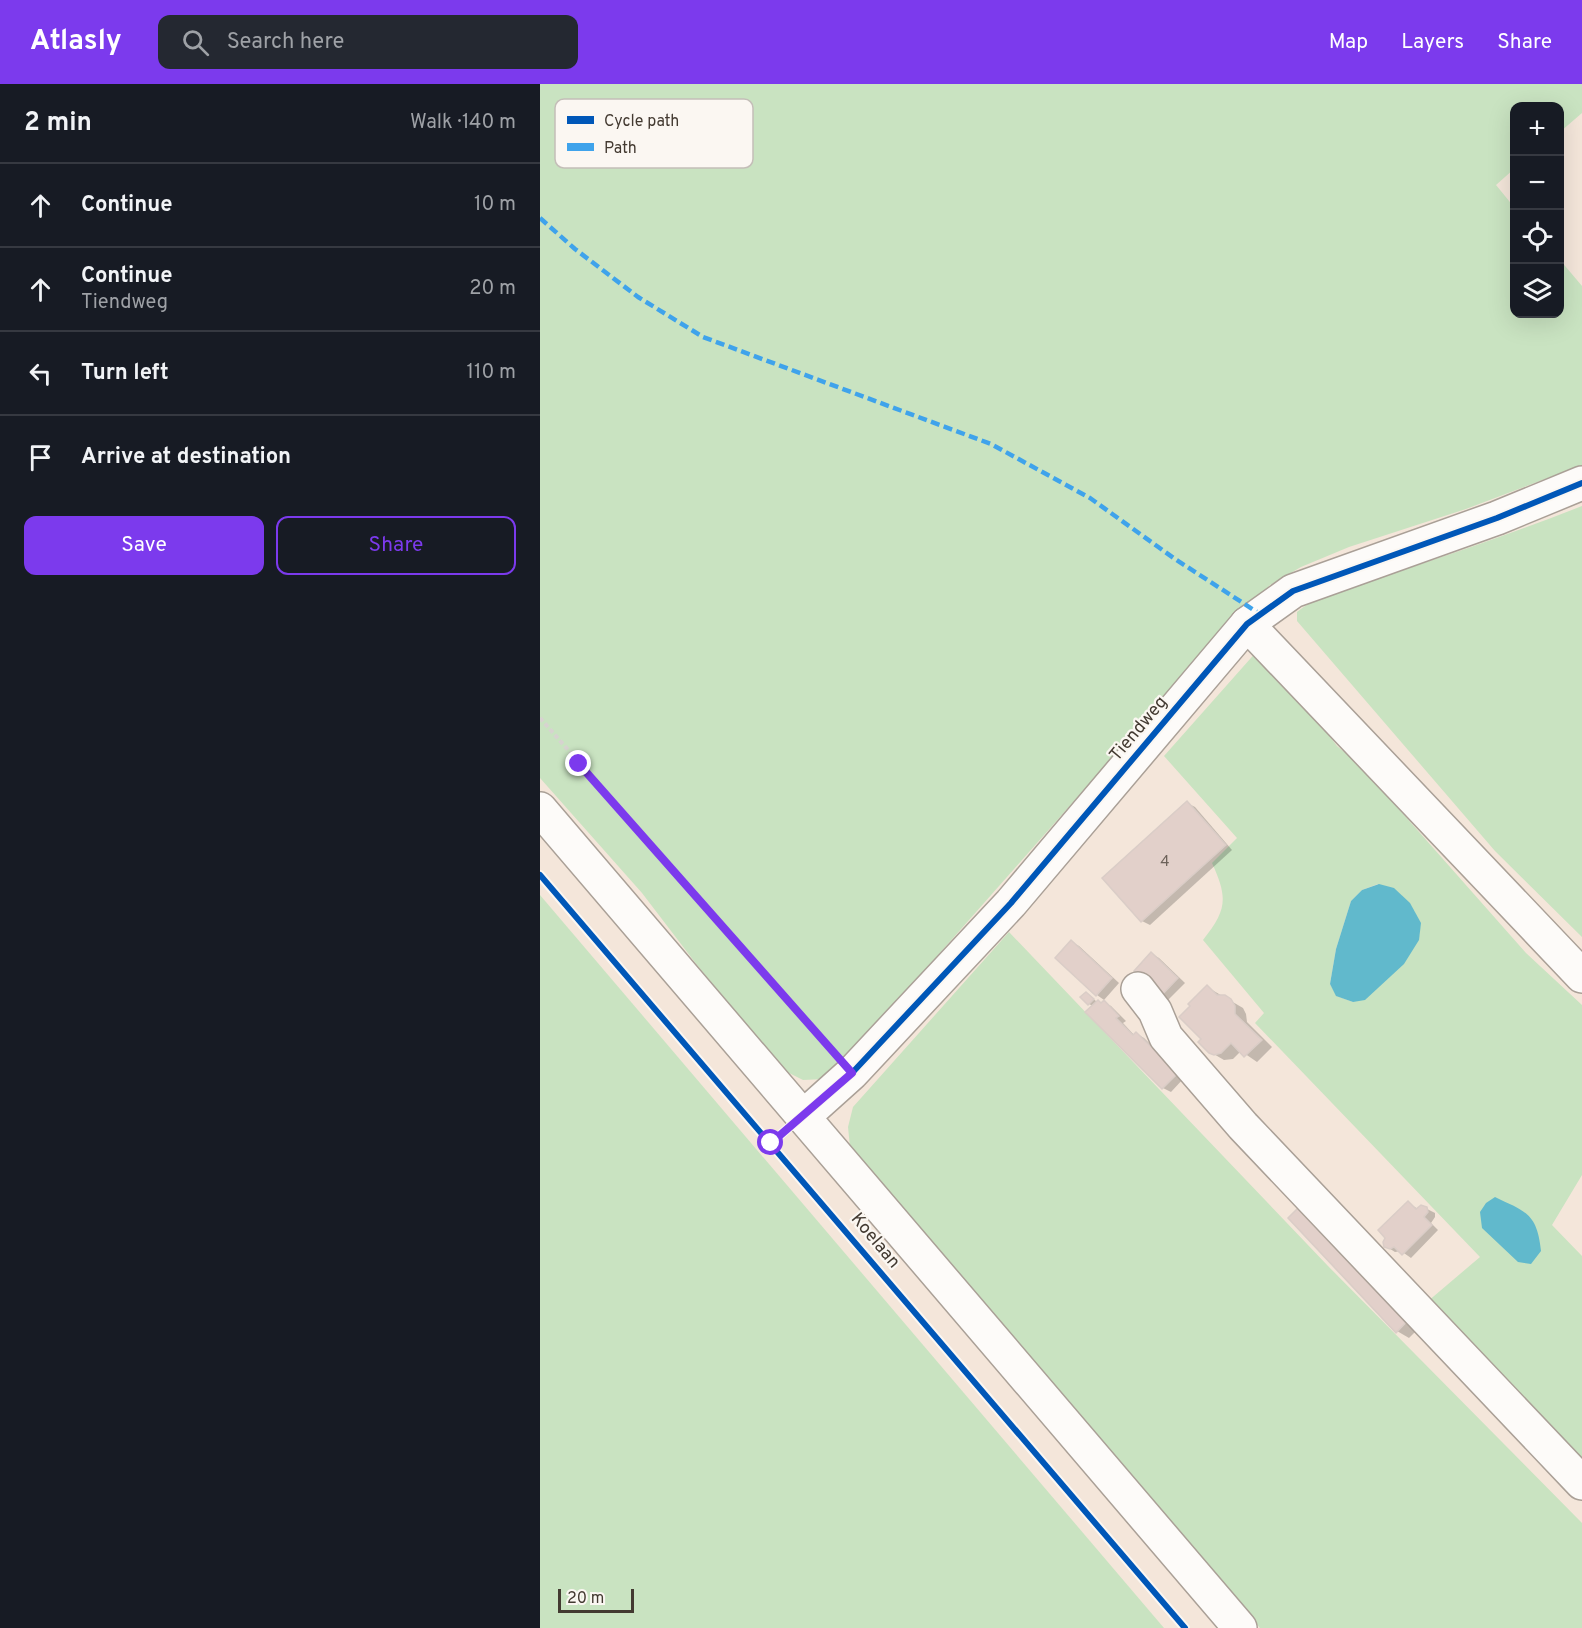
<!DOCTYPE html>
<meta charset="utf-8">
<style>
:root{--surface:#171b24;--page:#242831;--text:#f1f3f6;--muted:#9ea1a6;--line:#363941;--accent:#7c3aed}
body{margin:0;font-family:Overpass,sans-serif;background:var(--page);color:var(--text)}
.controls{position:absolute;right:18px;top:18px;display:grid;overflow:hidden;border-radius:12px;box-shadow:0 6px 24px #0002}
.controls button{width:54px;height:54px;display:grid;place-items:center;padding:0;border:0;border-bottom:2px solid var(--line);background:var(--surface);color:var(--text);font:30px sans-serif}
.scale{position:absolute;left:18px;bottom:15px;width:76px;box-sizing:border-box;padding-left:6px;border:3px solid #433a31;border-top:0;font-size:16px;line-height:21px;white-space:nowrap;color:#433a31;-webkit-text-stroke:4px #fbf7f2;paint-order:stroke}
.stop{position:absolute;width:18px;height:18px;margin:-14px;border:4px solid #7c3aed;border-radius:50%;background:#fff}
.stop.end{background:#7c3aed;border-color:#fff;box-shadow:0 2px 6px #0008}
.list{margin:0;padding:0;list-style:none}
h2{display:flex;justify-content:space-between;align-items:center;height:78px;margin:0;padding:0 24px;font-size:26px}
h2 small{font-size:20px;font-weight:400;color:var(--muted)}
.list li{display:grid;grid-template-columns:39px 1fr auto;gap:18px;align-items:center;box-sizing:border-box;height:84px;padding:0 24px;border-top:2px solid var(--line)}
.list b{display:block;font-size:22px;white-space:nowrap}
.list p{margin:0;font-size:20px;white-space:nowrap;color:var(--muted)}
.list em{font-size:20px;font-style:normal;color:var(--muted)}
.actions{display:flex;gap:12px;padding:18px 24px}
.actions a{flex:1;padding:14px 0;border:2px solid var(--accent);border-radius:12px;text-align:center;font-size:21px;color:var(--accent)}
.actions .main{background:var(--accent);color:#fff}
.icon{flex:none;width:33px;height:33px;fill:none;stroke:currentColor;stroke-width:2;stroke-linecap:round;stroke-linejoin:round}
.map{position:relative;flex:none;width:1042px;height:1544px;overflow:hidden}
header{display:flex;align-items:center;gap:36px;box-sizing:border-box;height:84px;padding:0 30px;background:var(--accent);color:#fff}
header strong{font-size:28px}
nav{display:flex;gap:33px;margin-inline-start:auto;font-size:21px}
.search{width:420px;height:54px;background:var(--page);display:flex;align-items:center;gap:15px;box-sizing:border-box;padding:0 21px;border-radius:12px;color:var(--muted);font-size:22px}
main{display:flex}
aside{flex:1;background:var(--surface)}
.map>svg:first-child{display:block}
.green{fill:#c9e3c1;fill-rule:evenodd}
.water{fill:#61b9cc}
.shadow{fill:#0003}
.building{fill:#e2d0ca;stroke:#dacdc7;stroke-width:1.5}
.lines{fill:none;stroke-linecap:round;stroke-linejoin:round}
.minor-casing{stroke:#aaa097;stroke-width:36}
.path{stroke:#d7d3d0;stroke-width:4;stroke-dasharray:4.5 3;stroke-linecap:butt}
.minor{stroke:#fdfbf9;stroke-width:33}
.quiet{stroke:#3fa3eb;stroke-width:4.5;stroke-dasharray:9 4.5;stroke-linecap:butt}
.cycleway-casing{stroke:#fbf7f2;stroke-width:10}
.cycleway{stroke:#0057b8;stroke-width:6}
.route{stroke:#7c3aed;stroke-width:8}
.labels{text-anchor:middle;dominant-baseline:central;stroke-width:4.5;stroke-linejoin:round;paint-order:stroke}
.number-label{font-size:15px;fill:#6d625a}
.street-label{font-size:18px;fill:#433a31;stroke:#fbf7f2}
.key{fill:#fbf7f2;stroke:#c4beb8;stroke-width:1.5}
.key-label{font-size:16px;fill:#433a31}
</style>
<header>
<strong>Atlasly</strong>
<div class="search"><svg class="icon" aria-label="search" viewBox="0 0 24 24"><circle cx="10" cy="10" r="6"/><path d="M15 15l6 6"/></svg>Search here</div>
<nav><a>Map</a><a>Layers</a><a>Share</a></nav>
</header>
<main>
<aside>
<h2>2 min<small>Walk · 140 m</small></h2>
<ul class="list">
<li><svg class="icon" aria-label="ahead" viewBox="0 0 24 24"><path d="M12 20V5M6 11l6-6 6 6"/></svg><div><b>Continue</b></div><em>10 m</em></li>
<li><svg class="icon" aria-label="ahead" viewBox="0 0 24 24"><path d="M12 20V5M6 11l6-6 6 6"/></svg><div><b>Continue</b><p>Tiendweg</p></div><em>20 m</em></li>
<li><svg class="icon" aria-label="left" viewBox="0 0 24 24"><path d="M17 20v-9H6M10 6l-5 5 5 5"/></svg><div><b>Turn left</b></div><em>110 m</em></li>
<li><svg class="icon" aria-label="arrive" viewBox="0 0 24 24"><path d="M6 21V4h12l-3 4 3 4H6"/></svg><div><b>Arrive at destination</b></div></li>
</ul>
<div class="actions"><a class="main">Save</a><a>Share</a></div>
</aside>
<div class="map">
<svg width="1042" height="1544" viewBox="0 0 1042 1544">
<rect width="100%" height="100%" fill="#f4e6da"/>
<g class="green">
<path d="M0,0H1042V29L1020,48V22H975L974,85L956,101L974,123L975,230H1020V176L1042,202V381L926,425L809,463L761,483L730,501L679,553L316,964L284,995L263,996L245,987L157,881L102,809L0,694Z"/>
<path d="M1042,422V853L955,767L757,537V528C790,502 833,496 872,483C930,464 986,444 1042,422Z"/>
<path d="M718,566L731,575L797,662L819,680L986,869L1042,921V1091L1012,1141L1042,1172V1375L887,1218L940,1173L715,939L724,929L663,856C687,826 688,814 672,779L697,754L624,672ZM838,800L813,918L797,912L790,900L796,865L811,817L822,806Z"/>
<path d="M0,811L624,1544H0Z"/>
<path d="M469,848L788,1182L1042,1439V1544H720L310,1063L308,1043L313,1023Z"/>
</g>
<g class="water">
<path d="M839,800L854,804L870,819L881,839L879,856L864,880L825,916L813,918L796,912L790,900L796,865L811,817L822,806Z"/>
<path d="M955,1113C986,1128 997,1129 1001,1167L991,1180L978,1178L942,1144L940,1128L946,1119Z"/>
</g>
<g class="shadow">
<path d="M647,719L655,723L692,766L610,841L602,837L564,794Z"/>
<path d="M531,858L539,862L579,899L564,916L557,911L517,874Z"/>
<path d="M612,870L619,874L645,899L628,916L620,911Z"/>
<path d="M667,903L703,924L706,930L707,938L732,963L717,978L701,967L693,975L684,976L672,969L663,955Z"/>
<path d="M549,911L557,918L562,920L564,918L571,922L586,937L583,939L595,952L597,950L604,954L644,994L631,1008L623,1004L553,922L549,920Z"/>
<path d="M868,1119L878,1125H887L895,1129V1133L891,1139L898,1146L871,1174L861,1167L855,1168L847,1163Z"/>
<path d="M776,1127L884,1239L869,1254L857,1247Z"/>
</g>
<g class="building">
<path d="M647,717L686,761L601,838L562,794Z"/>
<path d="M531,856L572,894L556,912L515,874Z"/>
<path d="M611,868L638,894L620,913L594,887Z"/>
<path d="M667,901L677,911H685L691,915L695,922V930L722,956L704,973L691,959L681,969L674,971L669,969L658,958L661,955L639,933L650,922L648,920Z"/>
<path d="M546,908L554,915L548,921L540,913Z"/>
<path d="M558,916L561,919L564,916L579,932L576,934L593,951L596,948L638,989L622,1005L545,928Z"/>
<path d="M868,1117L876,1125L881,1121L887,1123L888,1128L884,1133L892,1141L862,1171L854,1163L850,1165L844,1163L843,1158L845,1154L838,1146Z"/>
<path d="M764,1118L873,1231L856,1249L748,1134Z"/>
</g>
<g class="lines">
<defs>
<g id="minor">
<path d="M707,540L1042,892"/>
<path d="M0,725L700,1544"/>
<path d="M598,905L615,927L626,953L703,1042L1042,1399"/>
<path d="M263,1033L312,989L471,819L707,540L753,507L957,434L1042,399"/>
</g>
</defs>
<use href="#minor" class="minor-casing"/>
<path class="path" d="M0,634L294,968"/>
<use href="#minor" class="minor"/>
<path class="quiet" d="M0,134L35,165L98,213L163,253L451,360L550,414L635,475L720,530"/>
<defs>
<g id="cycleway">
<path d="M0,791L645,1544"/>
<path d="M231,1059L312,989L471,819L707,540L753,507L957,434L1042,399"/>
</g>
</defs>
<use href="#cycleway" class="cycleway-casing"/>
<use href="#cycleway" class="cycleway"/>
</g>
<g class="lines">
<path class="route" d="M39,680L312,989L231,1059"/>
</g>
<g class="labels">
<g class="number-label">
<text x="625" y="778">4</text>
</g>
<g class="street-label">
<text transform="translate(599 645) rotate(-50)">Tiendweg</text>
<text transform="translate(335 1157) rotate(50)">Koelaan</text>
</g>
</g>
<rect x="15" y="15" width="198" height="69" rx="9" class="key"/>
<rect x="27" y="32" width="27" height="8" fill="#0057b8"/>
<rect x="27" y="59" width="27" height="8" fill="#3fa3eb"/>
<g class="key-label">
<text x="64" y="42">Cycle path</text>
<text x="64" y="69">Path</text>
</g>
</svg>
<div class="controls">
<button>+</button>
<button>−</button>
<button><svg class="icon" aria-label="locate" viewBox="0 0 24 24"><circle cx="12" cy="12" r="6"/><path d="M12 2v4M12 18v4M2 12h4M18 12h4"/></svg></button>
<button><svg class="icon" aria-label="layers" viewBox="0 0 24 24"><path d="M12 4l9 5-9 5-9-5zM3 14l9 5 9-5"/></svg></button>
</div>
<div class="scale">20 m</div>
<div class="stop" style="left:231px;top:1059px"></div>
<div class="stop end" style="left:39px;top:680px"></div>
</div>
</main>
